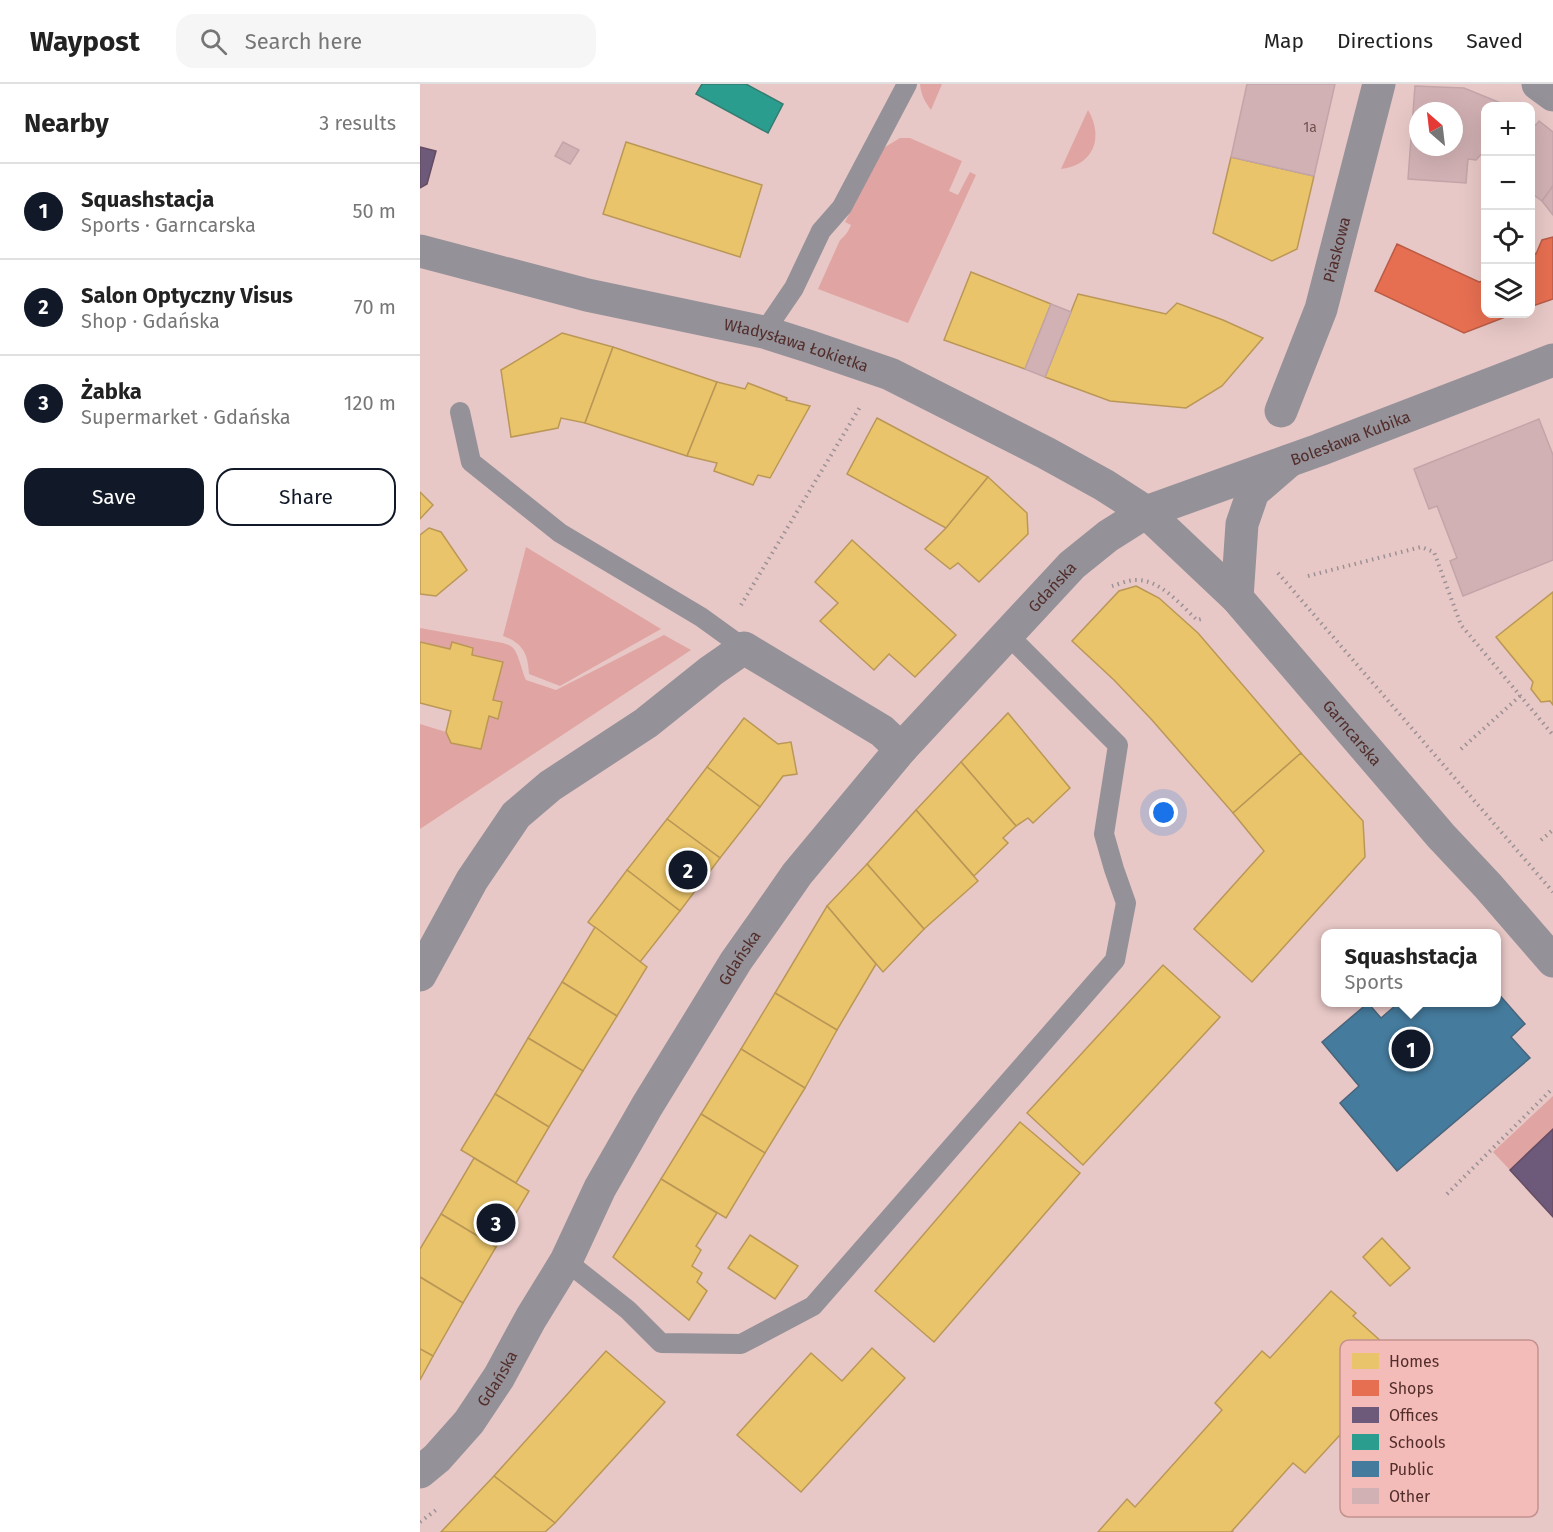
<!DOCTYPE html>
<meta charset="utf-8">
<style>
:root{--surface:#fff;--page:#f6f6f6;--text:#222;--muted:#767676;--line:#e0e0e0;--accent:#111827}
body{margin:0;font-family:"Fira Sans",sans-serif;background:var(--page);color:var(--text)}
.controls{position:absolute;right:18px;top:18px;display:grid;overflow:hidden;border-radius:12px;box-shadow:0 6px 24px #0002}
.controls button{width:54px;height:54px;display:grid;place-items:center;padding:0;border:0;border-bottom:2px solid var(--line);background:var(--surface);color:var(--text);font:30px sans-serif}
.compass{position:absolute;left:989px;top:18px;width:54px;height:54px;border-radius:50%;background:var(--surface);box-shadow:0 6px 24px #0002;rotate:332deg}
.you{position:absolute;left:744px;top:729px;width:21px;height:21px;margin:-15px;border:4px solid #fff;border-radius:50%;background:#1a73e8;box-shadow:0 0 0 9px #1a73e833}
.badge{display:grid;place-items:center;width:39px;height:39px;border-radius:50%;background:var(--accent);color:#fff;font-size:20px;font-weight:700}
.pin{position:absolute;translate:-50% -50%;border:3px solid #fff;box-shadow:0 2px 6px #0006}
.popup{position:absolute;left:901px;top:845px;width:180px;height:78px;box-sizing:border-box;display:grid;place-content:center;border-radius:12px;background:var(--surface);filter:drop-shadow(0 2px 4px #0005);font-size:20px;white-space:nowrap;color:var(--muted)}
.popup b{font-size:22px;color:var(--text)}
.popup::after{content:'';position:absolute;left:50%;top:100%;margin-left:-12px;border:12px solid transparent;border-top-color:var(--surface)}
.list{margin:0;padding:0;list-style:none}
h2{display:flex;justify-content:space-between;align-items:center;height:78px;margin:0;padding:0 24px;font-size:26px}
h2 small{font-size:20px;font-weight:400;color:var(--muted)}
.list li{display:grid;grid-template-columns:39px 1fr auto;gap:18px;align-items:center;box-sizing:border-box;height:96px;padding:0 24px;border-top:2px solid var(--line)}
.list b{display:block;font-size:22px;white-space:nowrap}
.list p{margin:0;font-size:20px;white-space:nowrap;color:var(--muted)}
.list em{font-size:20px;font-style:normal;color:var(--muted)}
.actions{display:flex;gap:12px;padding:18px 24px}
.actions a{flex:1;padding:14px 0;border:2px solid var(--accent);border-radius:18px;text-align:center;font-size:21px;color:var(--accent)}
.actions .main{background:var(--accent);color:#fff}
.icon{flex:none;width:33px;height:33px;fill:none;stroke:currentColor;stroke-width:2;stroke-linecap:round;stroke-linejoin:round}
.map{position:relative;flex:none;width:1133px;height:1448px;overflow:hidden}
header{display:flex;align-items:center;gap:36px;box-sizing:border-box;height:84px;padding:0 30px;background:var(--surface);border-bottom:2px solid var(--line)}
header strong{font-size:28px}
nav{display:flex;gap:33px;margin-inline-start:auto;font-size:21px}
.search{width:420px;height:54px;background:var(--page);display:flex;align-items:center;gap:15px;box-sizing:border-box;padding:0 21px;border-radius:18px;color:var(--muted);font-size:22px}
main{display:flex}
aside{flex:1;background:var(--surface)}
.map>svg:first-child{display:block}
.green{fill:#e0a5a2}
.homes{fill:#e9c46a;stroke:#bb9757;stroke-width:1.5}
.shops{fill:#e76f51;stroke:#ba5b46;stroke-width:1.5}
.offices{fill:#6d597a;stroke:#654c62;stroke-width:1.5}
.schools{fill:#2a9d8f;stroke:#367b71;stroke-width:1.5}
.public{fill:#457b9d;stroke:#49647b;stroke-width:1.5}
.building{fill:#d2b1b4;stroke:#c3a5a9;stroke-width:1.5;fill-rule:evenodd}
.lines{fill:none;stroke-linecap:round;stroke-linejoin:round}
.path{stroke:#9b9195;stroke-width:4;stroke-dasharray:1.5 4.5;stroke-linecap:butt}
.service{stroke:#959198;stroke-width:20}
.minor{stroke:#959198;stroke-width:33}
.tertiary{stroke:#959198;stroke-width:33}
.labels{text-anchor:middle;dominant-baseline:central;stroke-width:6;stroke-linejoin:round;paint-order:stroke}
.number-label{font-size:14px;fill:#735050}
.street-label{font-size:16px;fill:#512d2b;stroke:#f4bcb9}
.key{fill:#f4bcb9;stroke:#c3918e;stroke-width:1.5}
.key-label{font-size:16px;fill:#512d2b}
</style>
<header>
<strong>Waypost</strong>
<div class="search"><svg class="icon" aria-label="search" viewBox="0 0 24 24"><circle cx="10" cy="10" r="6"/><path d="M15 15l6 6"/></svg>Search here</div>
<nav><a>Map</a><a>Directions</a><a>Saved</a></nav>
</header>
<main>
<aside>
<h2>Nearby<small>3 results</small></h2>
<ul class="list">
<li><span class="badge">1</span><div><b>Squashstacja</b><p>Sports · Garncarska</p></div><em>50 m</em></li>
<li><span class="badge">2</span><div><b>Salon Optyczny Visus</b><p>Shop · Gdańska</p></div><em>70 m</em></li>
<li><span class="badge">3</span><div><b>Żabka</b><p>Supermarket · Gdańska</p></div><em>120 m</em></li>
</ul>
<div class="actions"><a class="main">Save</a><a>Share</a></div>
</aside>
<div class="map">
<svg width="1133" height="1448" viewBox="0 0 1133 1448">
<rect width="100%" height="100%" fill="#e7c8c6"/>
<g class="green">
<path d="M500,0H522L511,26C505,18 501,11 500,0Z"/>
<path d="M668,26C684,53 674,81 641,85Z"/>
<path d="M480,54H490L542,77L529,107L538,111L550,88L556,91L488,239L398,205L420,156C426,151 428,148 431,141L425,138L459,71L465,63Z"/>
<path d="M106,463L241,545L140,602L109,590C108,570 103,559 83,552Z"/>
<path d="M0,544L83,559C86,560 90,561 92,563C98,567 102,588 106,596L136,606L244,551L271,566L0,745V640L26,648L31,659L69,632L78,634L82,618L73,616L83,578L52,571V563L32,559L30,565L0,558Z"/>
<path d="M1133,1012V1045L1090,1086L1073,1068Z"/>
</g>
<g class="homes">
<path d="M206,58L342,101L320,173L183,130Z"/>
<path d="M811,73L894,92L877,165L852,177L793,149Z"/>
<path d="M551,188L631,220L605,285L524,256Z"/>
<path d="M658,210L746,230L757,219L803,236L843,254L802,302L766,324L690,317L625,293Z"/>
<path d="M142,249L193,263L165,339L141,334L138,344L91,353L81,286Z"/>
<path d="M193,263L297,298L267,372L165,339Z"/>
<path d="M297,298L325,305L328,299L367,314L366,316L390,322L350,394L338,391L333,401L294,387L297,379L267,372Z"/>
<path d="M457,334L568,393L526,444L427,390Z"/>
<path d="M568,393L607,429L608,450L559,498L538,479L530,485L505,465L526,444Z"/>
<path d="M0,408L13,421L0,435Z"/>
<path d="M9,444L21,448L47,486L16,512L0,510V451Z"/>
<path d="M432,456L536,551L495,593L469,570L454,586L400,537L418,519L395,498Z"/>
<path d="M716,502L739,514L778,549L881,669L813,729L732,636L694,596L652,557L699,507Z"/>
<path d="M1133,508V621L1130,617L1121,618L1111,605L1113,598L1076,553Z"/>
<path d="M0,558L30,565L32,558L53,564L52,571L83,578L73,616L82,618L78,635L69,632L61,665L31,659L26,648L31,627L0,619Z"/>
<path d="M588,629L650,704L613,739L608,734L596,742L541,678Z"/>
<path d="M324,634L358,660L371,658L377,690L363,692L340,723L287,683Z"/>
<path d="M881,669L943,737L945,773L832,898L774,845L844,767L813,729Z"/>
<path d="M541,678L596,742L583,754L588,759L554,792L496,726Z"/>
<path d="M287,683L340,723L300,774L247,735Z"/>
<path d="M496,726L558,797L504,845L447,780Z"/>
<path d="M247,735L300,774L260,827L207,786Z"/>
<path d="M447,780L504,845L463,888L407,822Z"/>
<path d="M207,786L260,827L220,878L168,838Z"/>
<path d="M407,822L456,880L417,946L355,909Z"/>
<path d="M175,843L227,883L197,932L142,898Z"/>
<path d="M743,881L800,933L663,1081L607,1029Z"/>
<path d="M142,898L197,932L163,987L108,954Z"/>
<path d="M355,909L417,946L385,1004L321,965Z"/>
<path d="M108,954L163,987L129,1043L75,1010Z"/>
<path d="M321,965L385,1004L345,1069L281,1030Z"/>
<path d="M75,1010L129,1043L96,1099L41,1066Z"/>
<path d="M281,1030L345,1069L306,1134L241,1095Z"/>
<path d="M600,1038L660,1089L514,1258L455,1207Z"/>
<path d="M54,1074L109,1107L76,1163L21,1130Z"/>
<path d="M241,1095L297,1129L276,1162L281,1166L272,1182L282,1189L277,1198L287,1207L269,1236L193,1173Z"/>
<path d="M21,1130L76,1163L43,1219L0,1193V1165Z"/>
<path d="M330,1151L378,1182L355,1215L308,1184Z"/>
<path d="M962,1154L990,1184L970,1202L943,1173Z"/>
<path d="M0,1193L43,1219L13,1272L0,1265Z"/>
<path d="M911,1207L936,1229L933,1232L973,1268L940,1304L953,1315L885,1389L873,1379L812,1447L813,1448H678L707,1415L715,1423L802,1326L795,1319L842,1267L850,1274Z"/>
<path d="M452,1264L485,1294L381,1408L317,1351L391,1269L422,1297Z"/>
<path d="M0,1265L13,1272L0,1296Z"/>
<path d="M186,1267L245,1318L135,1439L74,1392Z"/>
<path d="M74,1392L135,1439L125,1448H21Z"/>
</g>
<g class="shops">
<path d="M1133,153V215L1110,223V167L1116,170L1122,156Z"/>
<path d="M977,160L1059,198L1066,196V230H1093L1044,249L955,207Z"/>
</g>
<g class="offices">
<path d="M0,63L16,67L7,100L0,104Z"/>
<path d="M1133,1045V1133L1090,1086Z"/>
</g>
<path class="schools" d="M282,0H326L363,20L348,49L276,10Z"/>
<path class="public" d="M1076,907L1105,940L1091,953L1110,974L977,1087L920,1019L939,1002L902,958L948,919L961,934L976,921L973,918H1076Z"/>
<g class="building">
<path d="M827,0H915L894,92L811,73Z"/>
<path d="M995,2L1044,4L1088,22H1066V65L1056,76L1048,75L1046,99L988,95ZM998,27H1034V63H998Z"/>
<path d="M1110,37L1116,41L1119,37L1133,48V102L1122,117L1110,108Z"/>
<path d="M143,58L159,66L150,80L135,72Z"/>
<path d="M1133,102V131L1122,117Z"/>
<path d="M631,220L651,228L625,293L605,285Z"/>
<path d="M1119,335L1133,371V476L1043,512L1030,477L1037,474L1017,422L1009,425L994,385Z"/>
</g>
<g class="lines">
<g class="path">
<path d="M858,489L1133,808"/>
<path d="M888,492L1001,463L1014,468L1041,541L1133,651"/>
<path d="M692,502C699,500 708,496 715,496C740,495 760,520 777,536L781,535"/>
<path d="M321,521L440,323"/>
<path d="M1041,665L1100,612"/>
<path d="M1121,756L1133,746"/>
<path d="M1027,1110L1133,1004"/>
<path d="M0,1438L16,1426"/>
</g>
<g class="service">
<path d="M344,248L374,204L401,147L422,123L487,0"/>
<path d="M40,328L51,378L140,449L281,533L324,564"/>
<path d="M146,1177L208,1226L241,1259L321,1260L393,1222L695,876L706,819L694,785L684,750L698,661L587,550"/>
</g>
<g class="minor">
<path d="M1118,0L1133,11"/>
<path id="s1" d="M861,327L901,225L959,0"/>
<path d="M0,891L52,796L96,731L130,702L226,639L291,587L324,564L462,647L481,665"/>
<path id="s2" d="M0,1388L17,1374L49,1338L79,1293L111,1234L146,1177L180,1104L227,1022L316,877L345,836L377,790L481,665L652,481L688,452L726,428L899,366L1133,276"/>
</g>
<g class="tertiary">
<path id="s3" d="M0,167L167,211L344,248L391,263L470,290L626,369L684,401L726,428L817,514L1021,752L1068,802L1133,877"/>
<path d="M817,514L822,440L833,408L869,377"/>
</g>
</g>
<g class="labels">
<g class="number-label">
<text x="890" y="43">1a</text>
</g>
<g class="street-label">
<text stroke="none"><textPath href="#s1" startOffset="171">Piaskowa</textPath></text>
<text stroke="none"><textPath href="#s3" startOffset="388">Władysława Łokietka</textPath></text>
<text stroke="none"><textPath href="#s2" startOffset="1432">Bolesława Kubika</textPath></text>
<text stroke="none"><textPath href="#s2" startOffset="1094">Gdańska</textPath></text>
<text stroke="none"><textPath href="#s3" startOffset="1080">Garncarska</textPath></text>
<text stroke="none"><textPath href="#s2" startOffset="608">Gdańska</textPath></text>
<text stroke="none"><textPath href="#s2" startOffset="122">Gdańska</textPath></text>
</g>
</g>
<rect x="920" y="1256" width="198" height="177" rx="9" class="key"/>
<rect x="932" y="1269" width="27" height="16" fill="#e9c46a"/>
<rect x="932" y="1296" width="27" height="16" fill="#e76f51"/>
<rect x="932" y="1323" width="27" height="16" fill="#6d597a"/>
<rect x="932" y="1350" width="27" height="16" fill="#2a9d8f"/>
<rect x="932" y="1377" width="27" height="16" fill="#457b9d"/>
<rect x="932" y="1404" width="27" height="16" fill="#d2b1b4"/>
<g class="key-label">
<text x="969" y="1283">Homes</text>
<text x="969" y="1310">Shops</text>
<text x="969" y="1337">Offices</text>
<text x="969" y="1364">Schools</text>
<text x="969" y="1391">Public</text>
<text x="969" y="1418">Other</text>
</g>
</svg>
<div class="controls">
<button>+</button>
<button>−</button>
<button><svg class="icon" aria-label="locate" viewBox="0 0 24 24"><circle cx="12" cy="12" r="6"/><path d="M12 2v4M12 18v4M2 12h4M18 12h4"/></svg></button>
<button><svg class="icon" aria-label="layers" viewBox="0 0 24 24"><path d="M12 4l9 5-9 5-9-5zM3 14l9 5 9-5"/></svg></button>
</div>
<svg class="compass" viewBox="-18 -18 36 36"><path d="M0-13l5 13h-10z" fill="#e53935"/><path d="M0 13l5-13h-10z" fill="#767676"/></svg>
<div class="you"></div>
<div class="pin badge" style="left:991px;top:965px">1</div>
<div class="popup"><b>Squashstacja</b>Sports</div>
<div class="pin badge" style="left:268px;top:786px">2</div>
<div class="pin badge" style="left:76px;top:1139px">3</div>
</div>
</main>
